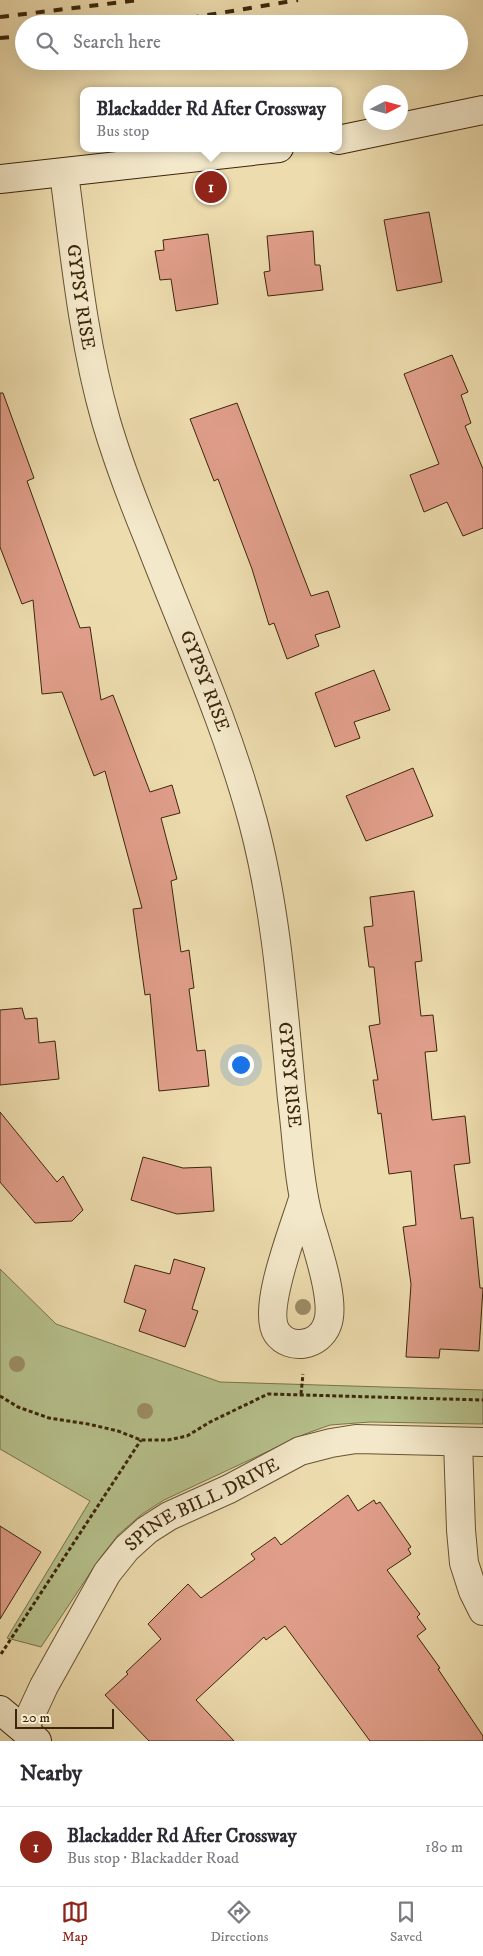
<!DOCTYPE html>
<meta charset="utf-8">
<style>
:root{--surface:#fff;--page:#f7f7f7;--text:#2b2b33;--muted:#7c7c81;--line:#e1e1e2;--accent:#8f2418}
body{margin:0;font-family:"IM FELL DW Pica",serif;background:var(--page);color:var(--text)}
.compass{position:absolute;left:363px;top:85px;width:45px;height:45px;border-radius:50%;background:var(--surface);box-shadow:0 5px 20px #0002;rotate:84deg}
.scale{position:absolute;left:15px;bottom:12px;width:99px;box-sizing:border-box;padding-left:5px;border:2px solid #3c260b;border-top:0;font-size:14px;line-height:18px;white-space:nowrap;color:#3c260b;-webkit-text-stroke:4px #f3e8ca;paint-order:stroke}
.you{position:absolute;left:240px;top:1064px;width:18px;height:18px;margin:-12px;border:4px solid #fff;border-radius:50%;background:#1a73e8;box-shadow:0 0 0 8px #1a73e833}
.badge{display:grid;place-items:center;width:32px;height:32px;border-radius:50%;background:var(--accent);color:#fff;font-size:16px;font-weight:700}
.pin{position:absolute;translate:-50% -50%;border:2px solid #fff;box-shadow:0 1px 5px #0006}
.popup{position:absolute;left:80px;top:87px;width:262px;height:65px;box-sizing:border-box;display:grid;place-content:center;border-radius:10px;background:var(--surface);filter:drop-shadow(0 1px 4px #0005);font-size:16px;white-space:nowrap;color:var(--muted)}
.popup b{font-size:19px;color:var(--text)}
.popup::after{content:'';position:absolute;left:50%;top:100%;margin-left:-10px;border:10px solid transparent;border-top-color:var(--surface)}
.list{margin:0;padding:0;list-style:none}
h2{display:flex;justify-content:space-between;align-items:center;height:65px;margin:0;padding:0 20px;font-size:21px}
h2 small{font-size:16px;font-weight:400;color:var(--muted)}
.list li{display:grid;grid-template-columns:32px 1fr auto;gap:15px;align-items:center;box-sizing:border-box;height:80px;padding:0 20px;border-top:1px solid var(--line)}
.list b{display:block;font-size:19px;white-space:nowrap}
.list p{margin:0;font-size:16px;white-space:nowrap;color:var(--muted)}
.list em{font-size:16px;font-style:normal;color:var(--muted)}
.icon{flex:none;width:28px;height:28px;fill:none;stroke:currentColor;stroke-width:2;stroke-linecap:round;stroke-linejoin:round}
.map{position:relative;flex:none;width:483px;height:1741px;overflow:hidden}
.search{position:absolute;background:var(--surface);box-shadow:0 5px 20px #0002;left:15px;right:15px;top:15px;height:55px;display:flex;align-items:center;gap:12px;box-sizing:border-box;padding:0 18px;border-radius:28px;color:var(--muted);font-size:19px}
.sheet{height:145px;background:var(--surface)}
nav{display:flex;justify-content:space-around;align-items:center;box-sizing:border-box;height:70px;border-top:1px solid var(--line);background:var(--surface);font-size:14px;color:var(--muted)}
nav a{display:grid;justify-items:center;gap:2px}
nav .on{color:var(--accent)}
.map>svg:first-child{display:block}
.green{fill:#b6c18c;stroke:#79744c}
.building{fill:#e09e8a;stroke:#3c260b}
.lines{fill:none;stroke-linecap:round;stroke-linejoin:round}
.street-casing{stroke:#685434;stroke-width:30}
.secondary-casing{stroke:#3c260b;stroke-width:30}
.path{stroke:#3c260b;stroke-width:3;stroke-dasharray:4 2.5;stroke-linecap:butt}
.street{stroke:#f3e8ca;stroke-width:28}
.secondary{stroke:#f3e8ca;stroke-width:28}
.rail{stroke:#3c260b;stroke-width:4;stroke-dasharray:9 9;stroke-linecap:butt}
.tree{fill:#9c8d66}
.labels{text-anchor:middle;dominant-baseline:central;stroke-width:4.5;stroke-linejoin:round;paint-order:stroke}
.street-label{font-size:19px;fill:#3c260b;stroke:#f3e8ca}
</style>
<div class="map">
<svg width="483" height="1741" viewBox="0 0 483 1741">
<rect width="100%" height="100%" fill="#eddcae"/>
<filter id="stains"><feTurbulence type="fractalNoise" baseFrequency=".004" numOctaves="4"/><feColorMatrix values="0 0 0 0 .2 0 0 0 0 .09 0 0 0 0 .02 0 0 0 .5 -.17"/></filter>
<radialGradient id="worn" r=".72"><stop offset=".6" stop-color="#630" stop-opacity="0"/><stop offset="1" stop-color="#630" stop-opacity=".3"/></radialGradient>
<path class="green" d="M0,1269L56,1324L220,1382L483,1390V1424L370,1422L330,1425L305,1434L164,1500L142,1514L118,1535L100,1558L41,1647L7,1638L90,1501L0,1449Z"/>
<g class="building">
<path d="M429,212L442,282L397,291L384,220Z"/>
<path d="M313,231L315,265H320L323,290L268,296L264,272L270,271L267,236Z"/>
<path d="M208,234L218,304L176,311L171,279L160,280L155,251L164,250L163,240Z"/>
<path d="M452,355L468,392L461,395L471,423L465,426L483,469V528L463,536L447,502L424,512L410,475L439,464L404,374Z"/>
<path d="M0,393H3L34,478L27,481L80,628L90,627L101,700L113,695L150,792L172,785L180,813L161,818L177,879L171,881L181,952L189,950L194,988L189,989L197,1051L205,1050L209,1086L159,1091L150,994L145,995L133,909L142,908L105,771L94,776L62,692L42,694L33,600L22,604L0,547Z"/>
<path d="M237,403L311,596L328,591L340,627L315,635L319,646L287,659L274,623L269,625L252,569L218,479L214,481L190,419Z"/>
<path d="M374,670L390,710L354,722L360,738L335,747L315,693Z"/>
<path d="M413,768L433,816L366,841L346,796Z"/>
<path d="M414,891L422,961L415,962L421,1016L433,1015L437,1051L425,1052L432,1120L465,1116L470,1163L454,1165L461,1219L473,1217L480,1288H483L479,1351L440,1349L439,1358L406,1357L411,1284L403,1227L416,1225L411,1171L389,1174L381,1113L378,1114L373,1080H378L369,1026L380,1024L374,967H369L364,927L373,926L370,897Z"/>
<path d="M22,1008L25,1019L37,1018L39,1043L55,1041L59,1079L0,1085V1010Z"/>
<path d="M0,1112L57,1182L63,1176L83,1210L72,1221L35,1223L0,1182Z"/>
<path d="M143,1157L183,1168L211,1167L214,1211L177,1214L131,1200Z"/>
<path d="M174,1259L205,1268L192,1309L198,1311L185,1347L139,1331L146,1310L124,1302L135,1265L170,1274Z"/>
<path d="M348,1495L358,1511L374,1500L376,1504L380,1502L411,1547L408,1549L411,1554L387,1570L420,1614L417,1617L426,1629L417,1636L440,1668L438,1669L483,1736V1741H370L285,1626L266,1640L264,1637L196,1700L234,1741H149L105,1695L128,1674L126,1672L161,1639L148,1624L188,1584L201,1598L255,1559L251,1554L275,1537L281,1545Z"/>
<path d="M0,1526L41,1552L0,1619Z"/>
</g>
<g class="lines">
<defs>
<g id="street">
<path id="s1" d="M64,173C75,256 83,341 106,421C118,462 133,501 149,540C185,633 227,725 253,822C277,912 283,1006 292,1099C297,1137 298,1178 308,1216C315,1242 337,1302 327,1325C319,1346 290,1351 277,1333C261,1310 295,1226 303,1199"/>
<path d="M458,1442L461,1530L464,1563L473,1591L483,1611"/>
<path id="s2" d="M24,1729L44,1686L107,1573L127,1548L147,1530L169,1516L229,1489L300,1451L331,1443L356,1439L483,1442"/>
</g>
<g id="secondary">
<path d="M338,140L483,110"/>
<path d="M0,179L279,148"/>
<path d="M0,1710L37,1741"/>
</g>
</defs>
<use href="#street" class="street-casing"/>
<use href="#secondary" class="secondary-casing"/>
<g class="path">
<path d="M301,1394L303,1374"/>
<path d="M0,1396L18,1407L49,1418L88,1424L118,1431L141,1440H168L187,1436L210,1422L268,1394L483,1400"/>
<path d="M1,1654L141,1440"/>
</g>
<use href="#street" class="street"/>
<use href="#secondary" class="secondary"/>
<g class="rail">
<path d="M0,17L139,0"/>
<path d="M136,24L196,17L298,0"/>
<path d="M0,38L24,36"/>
</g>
</g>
<g class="tree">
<circle cx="303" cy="1307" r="8"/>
<circle cx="17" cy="1364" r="8"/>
<circle cx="145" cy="1411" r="8"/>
</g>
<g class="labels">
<g class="street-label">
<text stroke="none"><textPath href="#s1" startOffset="125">GYPSY RISE</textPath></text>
<text stroke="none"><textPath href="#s1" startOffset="530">GYPSY RISE</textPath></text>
<text stroke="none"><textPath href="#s1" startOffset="935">GYPSY RISE</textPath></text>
<text stroke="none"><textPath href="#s2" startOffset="296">SPINE BILL DRIVE</textPath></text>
</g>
</g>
<rect width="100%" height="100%" filter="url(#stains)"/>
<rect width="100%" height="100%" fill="url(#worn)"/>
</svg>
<svg class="compass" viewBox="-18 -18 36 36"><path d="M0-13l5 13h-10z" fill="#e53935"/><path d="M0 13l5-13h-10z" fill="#7c7c81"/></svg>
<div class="scale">20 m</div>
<div class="you"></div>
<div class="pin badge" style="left:211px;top:187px">1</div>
<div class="popup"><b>Blackadder Rd After Crossway</b>Bus stop</div>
<div class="search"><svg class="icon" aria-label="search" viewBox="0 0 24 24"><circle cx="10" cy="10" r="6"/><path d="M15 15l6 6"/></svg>Search here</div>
</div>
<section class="sheet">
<h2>Nearby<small></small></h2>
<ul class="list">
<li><span class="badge">1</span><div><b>Blackadder Rd After Crossway</b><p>Bus stop · Blackadder Road</p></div><em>180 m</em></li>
</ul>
</section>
<nav>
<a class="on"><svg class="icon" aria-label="map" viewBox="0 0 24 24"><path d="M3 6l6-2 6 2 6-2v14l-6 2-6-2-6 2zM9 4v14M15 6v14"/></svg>Map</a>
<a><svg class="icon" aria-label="directions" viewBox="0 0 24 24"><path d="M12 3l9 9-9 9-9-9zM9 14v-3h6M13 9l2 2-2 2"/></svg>Directions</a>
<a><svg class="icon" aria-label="saved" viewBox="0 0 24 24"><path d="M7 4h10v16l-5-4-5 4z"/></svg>Saved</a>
</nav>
